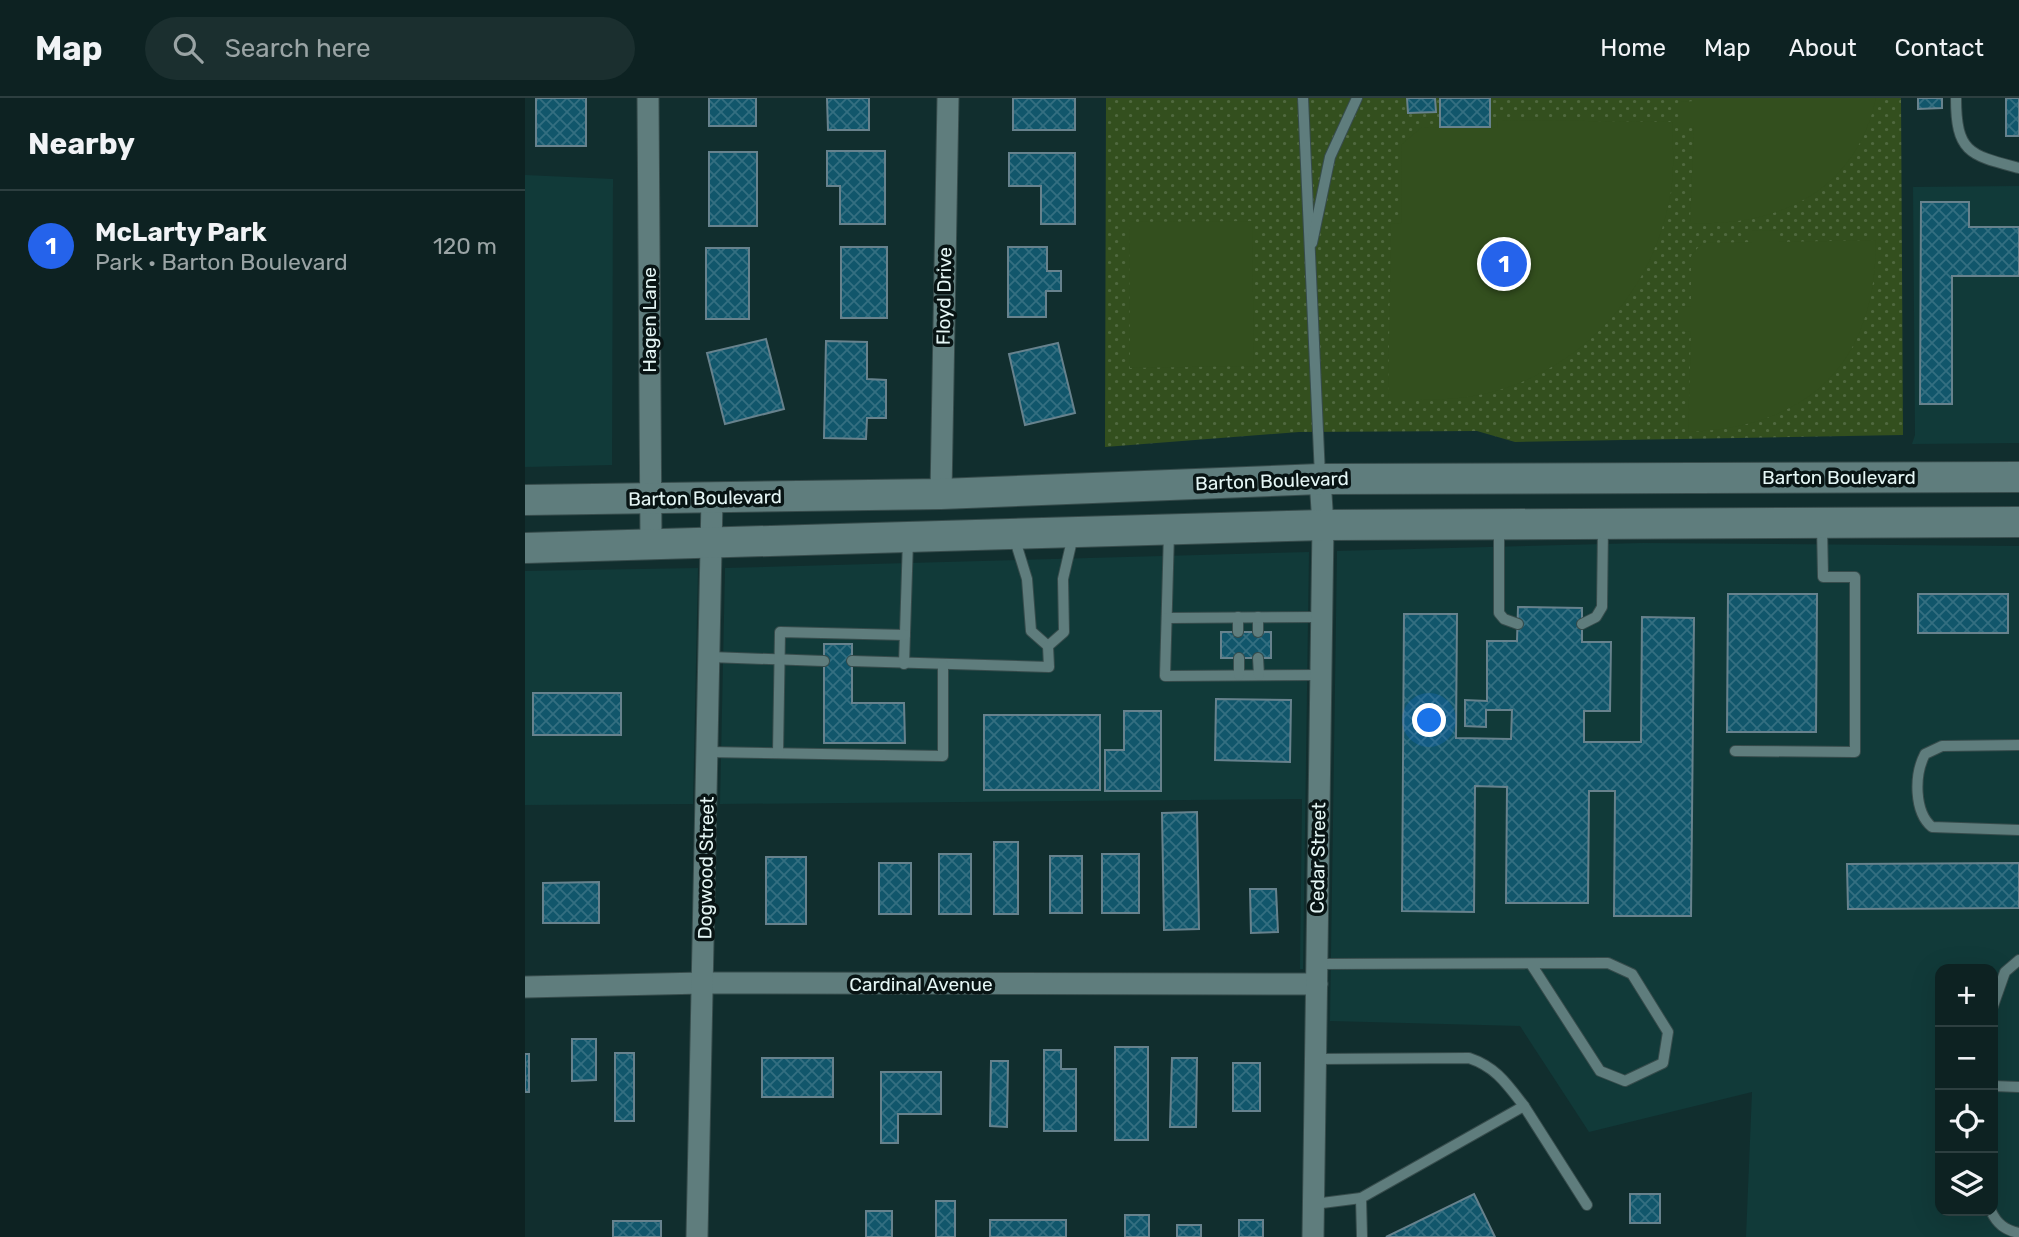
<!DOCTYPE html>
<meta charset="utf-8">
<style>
:root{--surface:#0d2222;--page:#1b2f2f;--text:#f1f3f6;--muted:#9aa4a5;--line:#2d3f40;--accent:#2563eb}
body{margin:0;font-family:Rubik,sans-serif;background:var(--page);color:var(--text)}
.controls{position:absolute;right:21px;bottom:21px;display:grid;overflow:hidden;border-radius:14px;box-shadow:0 7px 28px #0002}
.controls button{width:63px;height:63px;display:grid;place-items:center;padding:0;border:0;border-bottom:2px solid var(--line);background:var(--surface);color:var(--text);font:35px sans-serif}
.you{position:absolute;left:905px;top:623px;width:24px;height:24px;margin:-18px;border:5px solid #fff;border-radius:50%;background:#1a73e8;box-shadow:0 0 0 10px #1a73e833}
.badge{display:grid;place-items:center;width:46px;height:46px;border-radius:50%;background:var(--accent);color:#fff;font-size:23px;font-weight:700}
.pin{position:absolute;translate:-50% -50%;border:4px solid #fff;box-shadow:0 2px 7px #0006}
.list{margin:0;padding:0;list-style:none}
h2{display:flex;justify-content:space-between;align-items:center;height:91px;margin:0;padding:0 28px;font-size:30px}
h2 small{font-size:23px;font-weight:400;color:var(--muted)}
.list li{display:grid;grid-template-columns:46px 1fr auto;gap:21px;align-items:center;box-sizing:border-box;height:112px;padding:0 28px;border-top:2px solid var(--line)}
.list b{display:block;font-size:26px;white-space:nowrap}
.list p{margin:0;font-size:23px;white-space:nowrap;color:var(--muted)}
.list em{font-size:23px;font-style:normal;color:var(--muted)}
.icon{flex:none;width:38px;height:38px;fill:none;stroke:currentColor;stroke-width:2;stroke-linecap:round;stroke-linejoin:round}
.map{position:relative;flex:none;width:1494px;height:1139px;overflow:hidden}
header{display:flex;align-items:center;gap:42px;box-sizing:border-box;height:98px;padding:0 35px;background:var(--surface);border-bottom:2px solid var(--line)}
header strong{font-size:33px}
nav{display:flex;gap:38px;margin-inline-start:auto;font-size:24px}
.search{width:490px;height:63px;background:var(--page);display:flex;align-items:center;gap:18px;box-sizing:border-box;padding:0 24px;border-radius:38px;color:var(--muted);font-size:26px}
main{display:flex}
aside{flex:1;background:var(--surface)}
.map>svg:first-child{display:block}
.built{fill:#113a39;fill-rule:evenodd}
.park{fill:url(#park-dots)}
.pitch{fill:#334f1e}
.building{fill:url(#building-cross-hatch);stroke:#67828d;stroke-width:2}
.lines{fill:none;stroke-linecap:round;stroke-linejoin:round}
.service-casing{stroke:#374c4c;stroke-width:12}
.minor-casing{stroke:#374c4c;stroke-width:23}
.secondary-casing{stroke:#374c4c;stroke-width:32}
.service{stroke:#5f7d7d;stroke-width:10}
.minor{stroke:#5f7d7d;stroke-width:21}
.secondary{stroke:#5f7d7d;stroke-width:30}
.labels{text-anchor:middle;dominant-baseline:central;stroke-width:7;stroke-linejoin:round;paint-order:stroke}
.street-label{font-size:19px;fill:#e5f6f5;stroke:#081414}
</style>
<header>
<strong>Map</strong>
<div class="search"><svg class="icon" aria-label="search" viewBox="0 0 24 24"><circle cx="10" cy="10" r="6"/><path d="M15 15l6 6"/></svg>Search here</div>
<nav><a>Home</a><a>Map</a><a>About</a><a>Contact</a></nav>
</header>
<main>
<aside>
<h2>Nearby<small></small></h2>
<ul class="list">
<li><span class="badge">1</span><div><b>McLarty Park</b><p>Park · Barton Boulevard</p></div><em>120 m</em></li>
</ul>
</aside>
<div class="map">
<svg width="1494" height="1139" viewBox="0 0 1494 1139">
<defs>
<pattern id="park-dots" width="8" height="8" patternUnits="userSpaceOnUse" patternTransform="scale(1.75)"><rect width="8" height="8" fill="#334f1e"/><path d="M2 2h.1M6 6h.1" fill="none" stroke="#50693f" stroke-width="1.8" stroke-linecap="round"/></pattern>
<pattern id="building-cross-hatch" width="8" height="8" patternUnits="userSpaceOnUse" patternTransform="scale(1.75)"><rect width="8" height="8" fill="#11566b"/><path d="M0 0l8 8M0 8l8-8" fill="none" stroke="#346f81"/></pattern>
</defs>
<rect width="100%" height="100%" fill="#112e2e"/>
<g class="built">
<path d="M0,77L88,81L87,367L0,369Z"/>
<path d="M1494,88V345L1387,346L1390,337L1388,89Z"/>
<path d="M1118,445L1494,448V1139H1221L1227,994L1064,1034L995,928L805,923L812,453ZM1415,871H1468V1113H1415Z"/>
<path d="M784,454L778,871H775L777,701L195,706L200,470Z"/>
<path d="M173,470L168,706L0,707V473Z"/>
</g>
<path class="park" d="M581,0H1376L1378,337L990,344L952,333L774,334L580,349Z"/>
<g class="pitch">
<path d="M1169,0H1351C1331,93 1254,129 1165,125L1169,28H1156V4L1169,3Z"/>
<path d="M973,22L1147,24C1148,51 1150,78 1144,104C1125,198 1054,274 959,296C927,303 895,302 863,302L866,126L876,125L877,46L897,29L972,30Z"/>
<path d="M727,123L729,268L605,270L604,124Z"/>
<path d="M1253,132V144L1351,142C1351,265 1285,329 1163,334L1166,234L1153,233V209L1166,208V158L1177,145L1227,144V133Z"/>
</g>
<g class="building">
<rect x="11" y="0" width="50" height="48"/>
<rect x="184" y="0" width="47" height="28"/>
<path d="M302,0H344V32H303Z"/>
<rect x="488" y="0" width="62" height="32"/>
<path d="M882,0H910L911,14L883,15Z"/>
<rect x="915" y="0" width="50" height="29"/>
<path d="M1393,0H1417V10L1393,11Z"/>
<rect x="1481" y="0" width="13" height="38"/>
<path d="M302,53H360V126H315V88H302Z"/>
<rect x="184" y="54" width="48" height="74"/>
<path d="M484,55H550V126H516V88H484Z"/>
<path d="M1396,104H1444V129H1494V178H1427V306H1395Z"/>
<rect x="316" y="149" width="46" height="71"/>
<path d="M483,149H522V173H536V193H521V219H483Z"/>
<rect x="181" y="150" width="43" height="71"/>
<path d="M241,241L259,311L200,326L182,255Z"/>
<path d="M301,243L342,244V281L361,282V320H342L341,341L299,340Z"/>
<path d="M533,245L550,315L500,327L484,256Z"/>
<path d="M1203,496H1292L1291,634H1202Z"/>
<rect x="1393" y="496" width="90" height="39"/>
<path d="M993,509L1057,510V544H1086L1085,613H1059V644H1116L1117,519L1169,520L1166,818H1089L1090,693H1064L1063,805H981L982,689L950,688L949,814L877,813L879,516H932L931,640L986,641L987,612H961V629L940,628V602L962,603V543H992Z"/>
<rect x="696" y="534" width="50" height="26"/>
<path d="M299,546H327V605H379L380,645H299Z"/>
<rect x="8" y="595" width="88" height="42"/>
<path d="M691,601L766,602L765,664L690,662Z"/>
<path d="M599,613H636V693H580V652H599Z"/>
<rect x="459" y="617" width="116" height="75"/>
<path d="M672,714L674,831L639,832L637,715Z"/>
<rect x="469" y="744" width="24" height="72"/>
<rect x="414" y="756" width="32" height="60"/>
<rect x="577" y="756" width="37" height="59"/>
<rect x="525" y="758" width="32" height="57"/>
<rect x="241" y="759" width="40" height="67"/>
<rect x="354" y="765" width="32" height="51"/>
<path d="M1494,765V810L1323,811L1322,766Z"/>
<path d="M74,784V825H18V785Z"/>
<path d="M725,791H751L753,834L726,835Z"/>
<path d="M47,941H71V982L47,983Z"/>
<rect x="590" y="949" width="33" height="93"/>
<path d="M519,952H536V971H551V1033H519Z"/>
<rect x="90" y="955" width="19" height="68"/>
<rect x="0" y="956" width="4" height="38"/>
<rect x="237" y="960" width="71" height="39"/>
<path d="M647,960H672L671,1029H645Z"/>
<path d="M466,963H483L482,1029L465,1028Z"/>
<rect x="708" y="965" width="27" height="48"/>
<path d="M356,974H416V1016H373V1045H356Z"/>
<path d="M949,1096L970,1139H861Z"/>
<rect x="1105" y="1096" width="30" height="29"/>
<rect x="411" y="1103" width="19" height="36"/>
<rect x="341" y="1113" width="26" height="26"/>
<rect x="600" y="1117" width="24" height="22"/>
<rect x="465" y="1122" width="76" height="17"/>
<rect x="714" y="1122" width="24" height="17"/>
<rect x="88" y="1123" width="48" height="16"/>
<rect x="652" y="1127" width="24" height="12"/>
</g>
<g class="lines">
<defs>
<g id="service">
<path d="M778,0L795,378"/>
<path d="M1431,0C1431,55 1445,57 1494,70"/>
<path d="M787,145L805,59L832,0"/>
<path d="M974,429V515L979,521L993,526"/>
<path d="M644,434L640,578L796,577"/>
<path d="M489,439L502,481L506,533L523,548"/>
<path d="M713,519V534"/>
<path d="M733,519V534"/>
<path d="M642,520L797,519"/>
<path d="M1057,526L1071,519L1077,509L1078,427"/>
<path d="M185,559L299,563"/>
<path d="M714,560V577"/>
<path d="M733,560L734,577"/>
<path d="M327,563L524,569L523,548L539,534L538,481L548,438"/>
<path d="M379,566L383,442"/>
<path d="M1494,647L1417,648L1400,656C1389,677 1389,714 1407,729L1494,732"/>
<path d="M1210,653L1330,654V479H1298L1297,428"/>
<path d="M183,654L418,658V566"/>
<path d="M253,655L255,534L380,537"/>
<path d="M792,866L1083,865L1107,876L1143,934L1138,965L1100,983L1075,973L1006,866"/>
<path d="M1468,908L1480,874L1494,862"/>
<path d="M1468,988L1494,989"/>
<path d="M999,1008L1062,1107"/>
<path d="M836,1100L837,1139"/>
<path d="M789,1106L836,1100L999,1008C982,986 971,969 944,960L791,961"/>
<path d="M1466,1113C1472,1126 1480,1132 1494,1135"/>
</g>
<g id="minor">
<path d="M123,0L126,444"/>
<path d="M416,396L423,0"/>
<path d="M0,889L178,885L792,886"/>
<path d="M172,1139L187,401"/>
<path d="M788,1139L798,427L795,381"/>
</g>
<g id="secondary">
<path d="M0,402L416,396L795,381L1494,379"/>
<path d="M0,450L798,427L1494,424"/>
</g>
</defs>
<use href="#service" class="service-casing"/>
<use href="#minor" class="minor-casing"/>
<use href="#secondary" class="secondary-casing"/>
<use href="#service" class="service"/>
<use href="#minor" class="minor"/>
<use href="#secondary" class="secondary"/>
</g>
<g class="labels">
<g class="street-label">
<text transform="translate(419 198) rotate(-89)">Floyd Drive</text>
<text transform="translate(124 222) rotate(-90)">Hagen Lane</text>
<text x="1314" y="379">Barton Boulevard</text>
<text transform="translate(747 383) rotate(-2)">Barton Boulevard</text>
<text transform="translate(180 400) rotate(-1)">Barton Boulevard</text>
<text transform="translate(793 760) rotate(-89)">Cedar Street</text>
<text transform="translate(181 770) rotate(-89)">Dogwood Street</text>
<text x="396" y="886">Cardinal Avenue</text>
</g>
</g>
</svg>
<div class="controls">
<button>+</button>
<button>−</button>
<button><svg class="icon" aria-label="locate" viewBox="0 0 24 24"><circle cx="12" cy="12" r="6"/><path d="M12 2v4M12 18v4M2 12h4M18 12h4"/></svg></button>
<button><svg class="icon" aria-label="layers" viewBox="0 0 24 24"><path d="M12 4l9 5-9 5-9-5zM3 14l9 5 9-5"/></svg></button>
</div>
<div class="you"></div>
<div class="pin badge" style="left:979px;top:166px">1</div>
</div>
</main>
